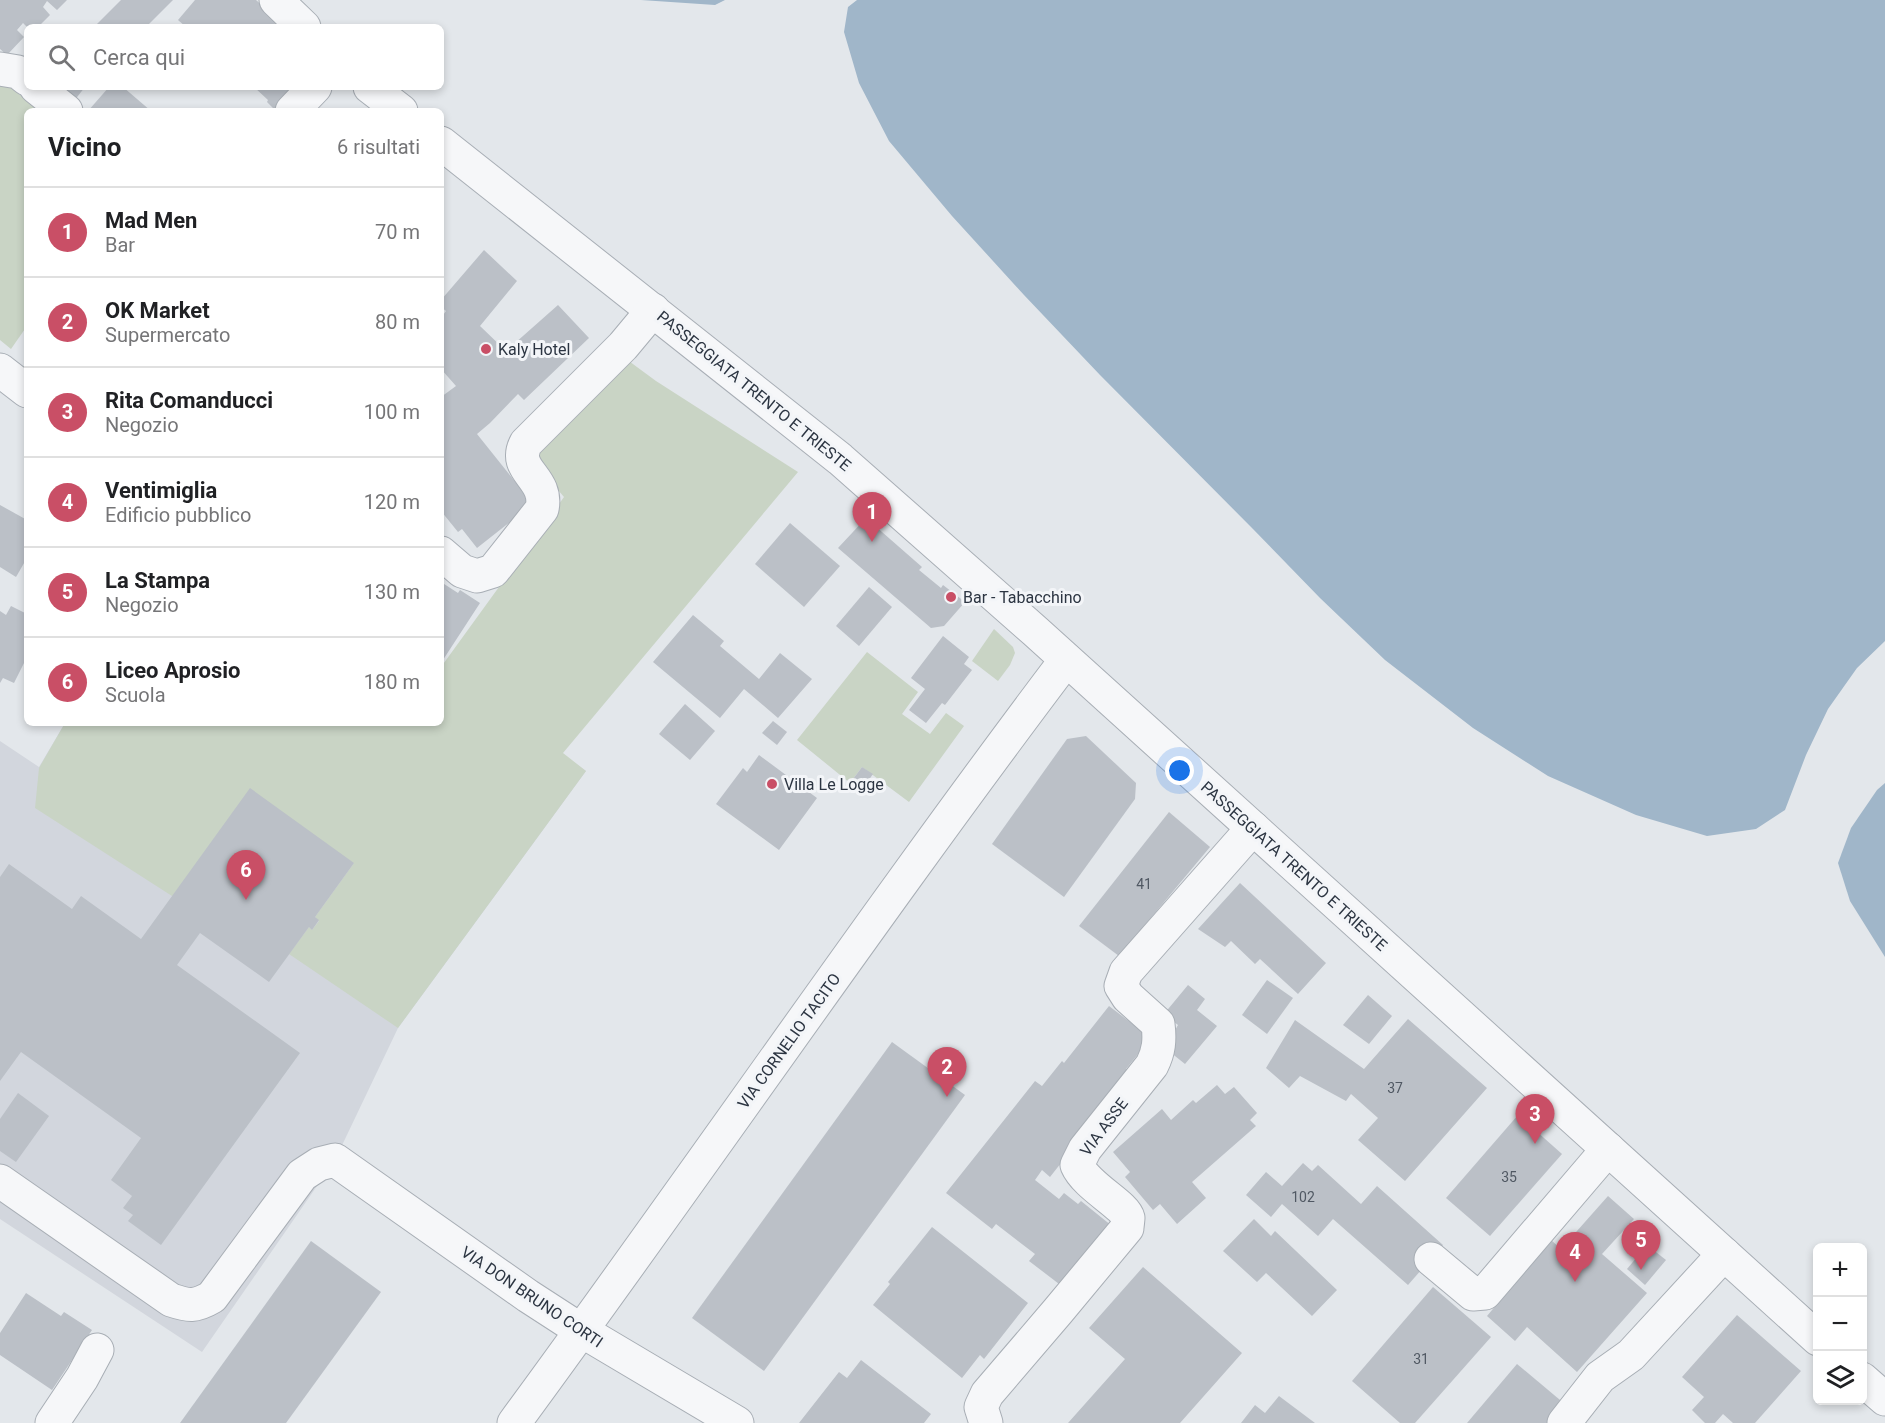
<!DOCTYPE html>
<html lang="it">
<meta charset="utf-8">
<style>
:root{--surface:#fff;--page:#f6f6f6;--text:#202124;--muted:#757577;--line:#e0e0e0;--accent:#c94f66}
body{margin:0;font-family:Roboto,sans-serif;background:var(--page);color:var(--text)}
.controls{position:absolute;right:18px;bottom:18px;display:grid;overflow:hidden;border-radius:9px;box-shadow:0 3px 9px #0003}
.controls button{width:54px;height:54px;display:grid;place-items:center;padding:0;border:0;border-bottom:2px solid var(--line);background:var(--surface);color:var(--text);font:30px sans-serif}
.you{position:absolute;left:1180px;top:771px;width:21px;height:21px;margin:-15px;border:4px solid #fff;border-radius:50%;background:#1a73e8;box-shadow:0 0 0 9px #1a73e833}
.badge{display:grid;place-items:center;width:39px;height:39px;border-radius:50%;background:var(--accent);color:#fff;font-size:20px;font-weight:700}
.pin{position:absolute;translate:-50% -50px;filter:drop-shadow(0 2px 3px #0008)}
.pin::after{content:'';position:absolute;top:32px;width:21px;height:18px;background:inherit;clip-path:polygon(0 0,100% 0,50% 100%)}
.list{margin:0;padding:0;list-style:none}
h2{display:flex;justify-content:space-between;align-items:center;height:78px;margin:0;padding:0 24px;font-size:26px}
h2 small{font-size:20px;font-weight:400;color:var(--muted)}
.list li{display:grid;grid-template-columns:39px 1fr auto;gap:18px;align-items:center;box-sizing:border-box;height:90px;padding:0 24px;border-top:2px solid var(--line)}
.list b{display:block;font-size:22px;white-space:nowrap}
.list p{margin:0;font-size:20px;white-space:nowrap;color:var(--muted)}
.list em{font-size:20px;font-style:normal;color:var(--muted)}
.icon{flex:none;width:33px;height:33px;fill:none;stroke:currentColor;stroke-width:2;stroke-linecap:round;stroke-linejoin:round}
.map{position:relative;flex:none;width:1885px;height:1423px;overflow:hidden}
.search{position:absolute;background:var(--surface);box-shadow:0 3px 9px #0003;left:24px;top:24px;width:420px;height:66px;display:flex;align-items:center;gap:15px;box-sizing:border-box;padding:0 21px;border-radius:9px;color:var(--muted);font-size:22px}
.panel{position:absolute;background:var(--surface);box-shadow:0 3px 9px #0003;left:24px;top:108px;width:420px;height:618px;border-radius:9px}
.map>svg:first-child{display:block}
.built{fill:#d2d6dd}
.green{fill:#c9d4c5}
.water{fill:#a0b6c9}
.building{fill:#bbc0c7}
.lines{fill:none;stroke-linecap:round;stroke-linejoin:round}
.minor-casing{stroke:#a8aeb5;stroke-width:35}
.minor{stroke:#f6f7f9;stroke-width:33}
.poi-dot{fill:#c94f66;stroke:#f3f5f8;stroke-width:2}
.labels{text-anchor:middle;dominant-baseline:central;stroke-width:6;stroke-linejoin:round;paint-order:stroke}
.number-label{font-size:14px;fill:#505863}
.poi-label{font-size:16px;fill:#2c3542;stroke:#f3f5f8;text-anchor:start}
.street-label{font-size:16px;fill:#2c3542;stroke:#f3f5f8}
</style>
<div class="map">
<svg width="1885" height="1423" viewBox="0 0 1885 1423">
<rect width="100%" height="100%" fill="#e3e7eb"/>
<path class="built" d="M441,667L586,771L398,1028L335,1160L202,1352L0,1219V741L39,767L65,723H441Z"/>
<g class="green">
<path d="M0,80L58,111H27V326L11,349L0,340Z"/>
<path d="M622,356L656,381L798,472L563,753L586,771L398,1028L289,954L309,927L312,930L319,921L315,917L354,863L172,896L35,808L39,768L65,723H441V667L564,497L536,464L541,437Z"/>
<path d="M994,629L1013,647L1015,653L1010,665L998,681L972,661Z"/>
<path d="M867,652L918,692L902,714L930,734L946,713L964,726L909,802L862,767L850,783L797,740Z"/>
</g>
<g class="water">
<path d="M641,0H725L715,5Z"/>
<path d="M857,0H1885V641L1857,668L1828,709L1806,755L1785,810L1756,829L1707,836L1636,815L1548,776L1473,728L1385,660L1320,598L1253,529L1100,375L1024,295L952,216L889,141L859,83L844,32L848,7Z"/>
<path d="M1885,783V957L1850,901L1838,863L1851,828L1877,790Z"/>
</g>
<g class="building">
<path d="M0,0H67L57,10L47,1L43,7L50,15L38,27H27L23,23L17,30L24,37L7,55L0,49Z"/>
<path d="M121,0H173L146,27H94Z"/>
<path d="M195,0H256L281,22L277,27H186L178,20Z"/>
<path d="M47,87H85L70,106Z"/>
<path d="M109,87H123L151,111H88Z"/>
<path d="M254,87H291L295,91L276,111L267,102L268,100Z"/>
<path d="M484,250L517,281L480,326L506,351L558,305L589,338L524,400L518,394L490,423L477,434L533,504L477,548L462,529L458,532L441,511V397L456,386L441,369V318L446,311L441,307V300Z"/>
<path d="M0,505L27,520V558L16,577L0,567Z"/>
<path d="M866,518L922,567L919,570L941,588L943,585L965,602L944,626L931,628L838,548Z"/>
<path d="M790,523L840,566L804,607L755,564Z"/>
<path d="M441,582L458,593L460,590L480,603L441,663Z"/>
<path d="M869,587L892,607L859,646L836,626Z"/>
<path d="M11,606L27,614V657L14,683L3,678L0,683V611L6,615Z"/>
<path d="M693,615L724,641L720,646L759,679L780,653L812,679L778,718L744,689L720,718L653,662Z"/>
<path d="M943,636L969,657L964,664L972,670L945,705L942,703L926,723L909,710L925,689L911,678Z"/>
<path d="M685,704L715,731L690,760L659,734Z"/>
<path d="M773,721L787,732L777,745L762,733Z"/>
<path d="M1086,736L1136,783L1135,799L1064,897L992,844L1067,739Z"/>
<path d="M759,755L817,798L779,850L716,804L743,768L747,772Z"/>
<path d="M862,767L873,774L861,791L850,783Z"/>
<path d="M250,788L354,863L315,917L319,920L312,930L309,927L269,982L200,933L177,965L300,1053L161,1245L128,1221L133,1215L123,1208L132,1196L111,1180L141,1138L21,1052L0,1081V877L9,864L72,909L81,896L141,939Z"/>
<path d="M1169,812L1210,847L1119,956L1079,926Z"/>
<path d="M1240,883L1326,963L1298,994L1260,959L1255,964L1231,941L1225,947L1198,929Z"/>
<path d="M1267,980L1293,998L1267,1034L1242,1015Z"/>
<path d="M1188,985L1205,999L1197,1010L1217,1026L1185,1064L1165,1048L1178,1025L1164,1014Z"/>
<path d="M1368,995L1392,1016L1369,1044L1343,1025Z"/>
<path d="M1109,1006L1151,1038L1126,1069L1132,1073L1050,1177L1042,1170L1035,1180L1059,1199L1064,1193L1078,1204L1081,1201L1112,1226L1063,1287L1029,1261L1035,1254L996,1224L992,1229L946,1193L1035,1081L1042,1086L1062,1061L1064,1063Z"/>
<path d="M1408,1019L1487,1088L1405,1181L1358,1140L1378,1118L1351,1094L1346,1101L1300,1076L1289,1088L1266,1068L1295,1020L1364,1069Z"/>
<path d="M892,1042L965,1095L764,1371L692,1318Z"/>
<path d="M1217,1085L1225,1094L1234,1087L1257,1113L1250,1120L1256,1126L1192,1182L1206,1198L1177,1224L1160,1204L1153,1210L1125,1177L1130,1172L1113,1152L1162,1109L1171,1120L1193,1100L1196,1103Z"/>
<path d="M18,1093L49,1116L16,1162L0,1151V1119Z"/>
<path d="M1518,1115L1562,1154L1490,1236L1446,1198Z"/>
<path d="M1303,1163L1312,1171L1318,1165L1361,1204L1377,1186L1443,1245L1408,1285L1333,1219L1318,1236L1282,1204L1271,1217L1246,1195L1266,1172L1282,1186Z"/>
<path d="M1608,1196L1634,1219L1602,1254L1647,1293L1577,1372L1527,1327L1515,1341L1487,1316L1551,1240L1561,1249Z"/>
<path d="M1254,1219L1271,1236L1275,1231L1337,1290L1312,1316L1266,1273L1257,1282L1223,1251Z"/>
<path d="M932,1227L1028,1303L984,1359L980,1355L962,1378L873,1305L890,1284L888,1282Z"/>
<path d="M311,1241L381,1292L286,1423H180Z"/>
<path d="M1647,1245L1666,1260L1645,1285L1627,1269Z"/>
<path d="M1143,1267L1242,1353L1180,1423H1068L1125,1359L1089,1328Z"/>
<path d="M1433,1287L1491,1337L1415,1423H1400L1352,1381Z"/>
<path d="M26,1293L61,1316L64,1312L92,1330L52,1390L0,1355V1333Z"/>
<path d="M1737,1315L1801,1371L1755,1423H1733L1723,1414L1715,1423H1705L1692,1410L1704,1397L1682,1377Z"/>
<path d="M861,1360L931,1414L924,1423H799L839,1372L847,1378Z"/>
<path d="M1517,1364L1566,1405L1551,1423H1467Z"/>
<path d="M1279,1396L1315,1423H1241L1255,1405L1265,1413Z"/>
</g>
<g class="lines">
<defs>
<g id="minor">
<path d="M276,0L304,27"/>
<path d="M0,69L18,72L27,79"/>
<path d="M36,87L66,111"/>
<path d="M370,87L401,111"/>
<path d="M292,111L315,87"/>
<path d="M441,143L840,459L1035,631L1818,1339"/>
<path d="M0,370L27,391"/>
<path d="M441,553L462,571L477,576L493,571L542,509C549,477 511,471 526,443L623,346L653,310"/>
<path d="M0,1181L171,1300C189,1306 195,1307 212,1297L302,1175L319,1164L335,1160L528,1296L582,1331L737,1423"/>
<path d="M1431,1259L1473,1294L1485,1293L1608,1149"/>
<path d="M1862,1379L1885,1399"/>
<path d="M52,1423L82,1378L97,1350"/>
<path d="M514,1423C700,1170 877,910 1066,660"/>
<path d="M986,1423L981,1407L987,1394L1058,1311L1127,1228C1127,1227 1128,1219 1128,1218C1125,1205 1086,1186 1077,1165L1085,1149L1152,1065C1159,1051 1160,1040 1158,1024L1128,997L1121,986L1126,972L1253,828"/>
<path d="M1564,1423L1600,1377L1631,1355L1724,1254"/>
</g>
</defs>
<use href="#minor" class="minor-casing"/>
<use href="#minor" class="minor"/>
</g>
<g class="poi-dot">
<circle cx="486" cy="349" r="6"/>
<circle cx="951" cy="597" r="6"/>
<circle cx="772" cy="784" r="6"/>
</g>
<g class="labels">
<g class="number-label">
<text x="1144" y="884">41</text>
<text x="1395" y="1088">37</text>
<text x="1509" y="1177">35</text>
<text x="1303" y="1197">102</text>
<text x="1421" y="1359">31</text>
</g>
<g class="poi-label">
<text x="498" y="349">Kaly Hotel</text>
<text x="963" y="597">Bar - Tabacchino</text>
<text x="784" y="784">Villa Le Logge</text>
</g>
<g class="street-label">
<text transform="translate(754 391) rotate(39)">PASSEGGIATA TRENTO E TRIESTE</text>
<text transform="translate(1294 866) rotate(42)">PASSEGGIATA TRENTO E TRIESTE</text>
<text transform="translate(789 1041) rotate(-54)">VIA CORNELIO TACITO</text>
<text transform="translate(1104 1127) rotate(-53)">VIA ASSE</text>
<text transform="translate(532 1297) rotate(34)">VIA DON BRUNO CORTI</text>
</g>
</g>
</svg>
<div class="controls">
<button>+</button>
<button>−</button>
<button><svg class="icon" aria-label="layers" viewBox="0 0 24 24"><path d="M12 4l9 5-9 5-9-5zM3 14l9 5 9-5"/></svg></button>
</div>
<div class="you"></div>
<div class="pin badge" style="left:872px;top:542px">1</div>
<div class="pin badge" style="left:947px;top:1097px">2</div>
<div class="pin badge" style="left:1535px;top:1144px">3</div>
<div class="pin badge" style="left:1575px;top:1282px">4</div>
<div class="pin badge" style="left:1641px;top:1270px">5</div>
<div class="pin badge" style="left:246px;top:900px">6</div>
<div class="search"><svg class="icon" aria-label="search" viewBox="0 0 24 24"><circle cx="10" cy="10" r="6"/><path d="M15 15l6 6"/></svg>Cerca qui</div>
<section class="panel">
<h2>Vicino<small>6 risultati</small></h2>
<ul class="list">
<li><span class="badge">1</span><div><b>Mad Men</b><p>Bar</p></div><em>70 m</em></li>
<li><span class="badge">2</span><div><b>OK Market</b><p>Supermercato</p></div><em>80 m</em></li>
<li><span class="badge">3</span><div><b>Rita Comanducci</b><p>Negozio</p></div><em>100 m</em></li>
<li><span class="badge">4</span><div><b>Ventimiglia</b><p>Edificio pubblico</p></div><em>120 m</em></li>
<li><span class="badge">5</span><div><b>La Stampa</b><p>Negozio</p></div><em>130 m</em></li>
<li><span class="badge">6</span><div><b>Liceo Aprosio</b><p>Scuola</p></div><em>180 m</em></li>
</ul>
</section>
</div>
